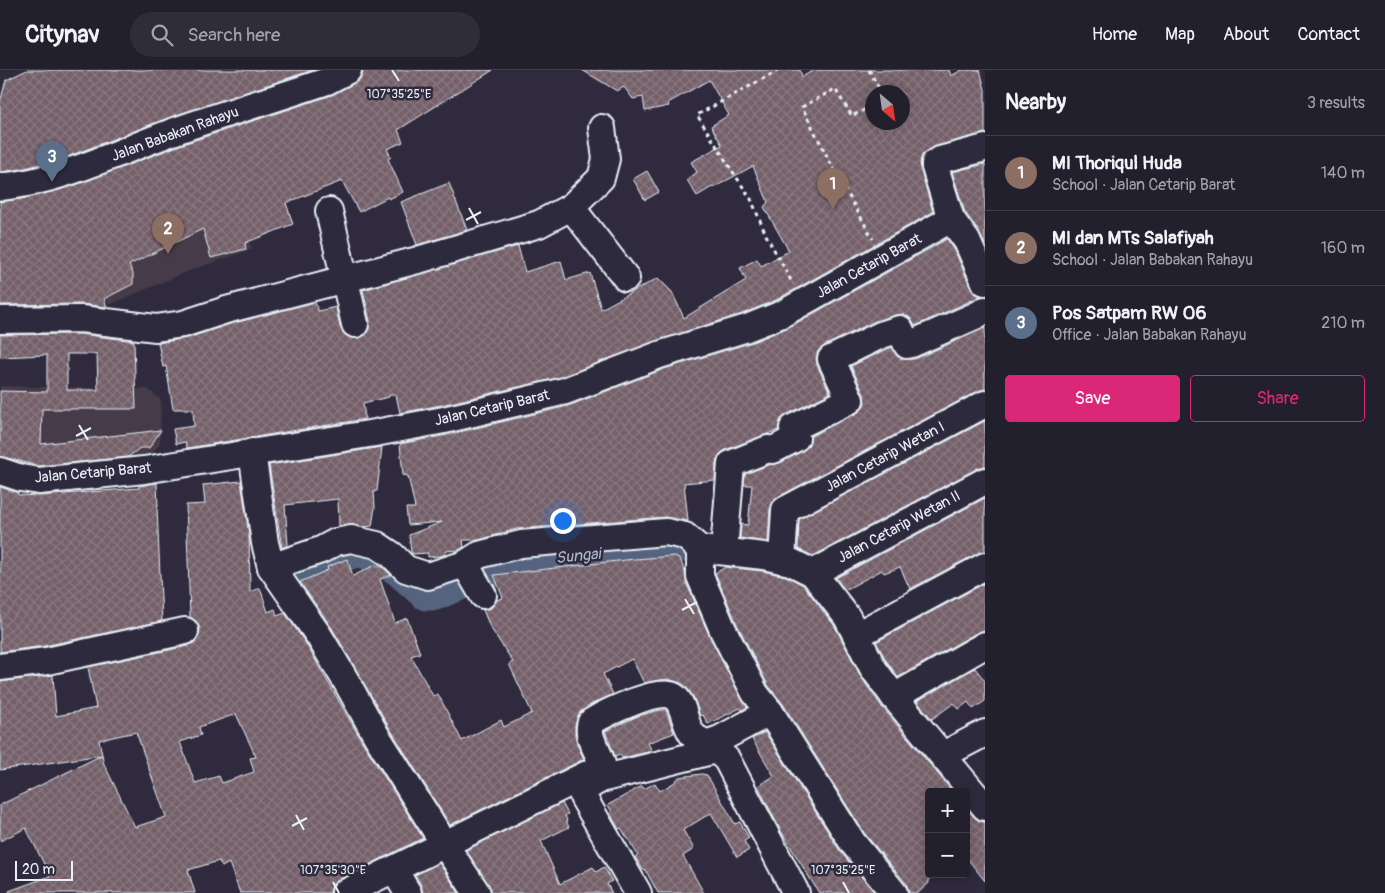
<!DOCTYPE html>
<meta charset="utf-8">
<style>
:root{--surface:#23202e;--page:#2f2d3a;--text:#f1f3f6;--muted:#a3a3aa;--line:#403e4a;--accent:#db2777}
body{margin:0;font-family:Pangolin,sans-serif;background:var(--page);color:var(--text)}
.controls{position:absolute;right:15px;bottom:15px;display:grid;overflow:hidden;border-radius:5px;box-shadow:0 2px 12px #0003}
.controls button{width:45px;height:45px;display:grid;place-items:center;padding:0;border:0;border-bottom:1px solid var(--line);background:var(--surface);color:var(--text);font:25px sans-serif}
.compass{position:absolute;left:865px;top:15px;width:45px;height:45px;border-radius:50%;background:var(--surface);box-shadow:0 2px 12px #0003;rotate:151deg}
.scale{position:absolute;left:15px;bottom:12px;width:58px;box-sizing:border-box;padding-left:5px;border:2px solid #e8f1f8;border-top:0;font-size:14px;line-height:18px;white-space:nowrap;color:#e8f1f8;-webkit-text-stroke:4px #2f2a3d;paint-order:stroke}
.you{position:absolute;left:562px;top:450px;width:18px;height:18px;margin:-12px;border:4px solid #fff;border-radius:50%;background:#1a73e8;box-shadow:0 0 0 8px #1a73e833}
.badge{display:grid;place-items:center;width:32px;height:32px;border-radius:50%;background:var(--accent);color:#fff;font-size:16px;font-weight:700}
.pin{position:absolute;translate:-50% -41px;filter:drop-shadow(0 1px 2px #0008)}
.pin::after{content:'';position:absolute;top:26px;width:18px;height:15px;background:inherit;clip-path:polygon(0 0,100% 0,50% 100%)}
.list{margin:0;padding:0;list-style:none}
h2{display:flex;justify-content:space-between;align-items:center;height:65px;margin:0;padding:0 20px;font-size:21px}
h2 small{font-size:16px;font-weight:400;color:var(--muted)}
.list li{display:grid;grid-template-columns:32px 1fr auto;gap:15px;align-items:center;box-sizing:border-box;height:75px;padding:0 20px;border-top:1px solid var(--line)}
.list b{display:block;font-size:19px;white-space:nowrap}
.list p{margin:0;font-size:16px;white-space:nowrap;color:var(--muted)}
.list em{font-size:16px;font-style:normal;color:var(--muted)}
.actions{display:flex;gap:10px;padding:15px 20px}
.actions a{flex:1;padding:11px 0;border:1px solid var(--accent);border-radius:5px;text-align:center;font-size:18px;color:var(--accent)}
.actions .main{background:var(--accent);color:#fff}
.icon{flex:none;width:28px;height:28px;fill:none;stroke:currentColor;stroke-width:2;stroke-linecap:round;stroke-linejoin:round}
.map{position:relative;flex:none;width:985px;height:823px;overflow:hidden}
header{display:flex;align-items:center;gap:30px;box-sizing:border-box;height:70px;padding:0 25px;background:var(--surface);border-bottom:1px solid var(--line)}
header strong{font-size:24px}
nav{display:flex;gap:28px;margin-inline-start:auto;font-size:18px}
.search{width:350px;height:45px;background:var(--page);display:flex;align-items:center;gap:12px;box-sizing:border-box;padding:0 18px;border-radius:28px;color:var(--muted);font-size:19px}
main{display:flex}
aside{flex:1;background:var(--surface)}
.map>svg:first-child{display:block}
.built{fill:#443a4a}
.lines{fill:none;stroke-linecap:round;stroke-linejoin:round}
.river{stroke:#54647e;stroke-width:35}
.building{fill:url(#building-cross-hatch);stroke:#e8f1f8;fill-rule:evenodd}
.minor-casing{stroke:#e8f1f8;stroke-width:30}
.path{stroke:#e8f1f8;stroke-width:3;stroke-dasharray:4 4;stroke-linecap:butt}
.minor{stroke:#2f2a3d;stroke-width:26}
.ticks{fill:none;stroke:#e8f1f8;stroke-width:2}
.labels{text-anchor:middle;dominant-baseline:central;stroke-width:5;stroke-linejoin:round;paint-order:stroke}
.street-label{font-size:15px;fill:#e8f1f8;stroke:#2f2a3d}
.water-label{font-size:16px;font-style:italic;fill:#adb9c7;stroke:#2f2a3d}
.ticks-label{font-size:12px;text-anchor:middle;fill:#e8f1f8;stroke:#2f2a3d;stroke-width:5;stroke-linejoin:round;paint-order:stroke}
</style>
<header>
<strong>Citynav</strong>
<div class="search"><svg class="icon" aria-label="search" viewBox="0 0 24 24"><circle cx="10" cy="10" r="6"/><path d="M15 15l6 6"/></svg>Search here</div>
<nav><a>Home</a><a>Map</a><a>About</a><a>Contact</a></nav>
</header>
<main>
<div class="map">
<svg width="985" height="823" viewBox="0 0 985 823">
<defs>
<pattern id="building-cross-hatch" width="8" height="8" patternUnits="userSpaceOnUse" patternTransform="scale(1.25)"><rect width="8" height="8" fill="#75616a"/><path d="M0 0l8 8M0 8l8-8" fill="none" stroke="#897880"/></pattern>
</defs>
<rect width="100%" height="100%" fill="#2f2a3d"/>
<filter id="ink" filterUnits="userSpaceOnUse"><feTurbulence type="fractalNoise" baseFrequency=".02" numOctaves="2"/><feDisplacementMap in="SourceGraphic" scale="10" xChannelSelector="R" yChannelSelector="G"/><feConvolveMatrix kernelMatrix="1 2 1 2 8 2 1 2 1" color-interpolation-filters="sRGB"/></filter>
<g filter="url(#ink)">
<g class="built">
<path d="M229,124L252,179L189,201L109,235L98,211Z"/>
<path d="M0,316L148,319L161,330L160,374L153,383L124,393L47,401L0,397Z"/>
</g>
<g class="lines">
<g class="river">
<path d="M287,502L332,489L355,480L368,482L398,498L426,523H435L469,509"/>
<path d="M476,506L501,494L592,486L683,475"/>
</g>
</g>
<g class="building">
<path d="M27,0H313L173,46L64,88L21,99L0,102V32L6,10Z"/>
<path d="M363,0H493L398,60L403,72L387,79L391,87L388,89L403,122L389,129L388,127L359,142L342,111L286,133L293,154L245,173L246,179L211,188L203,159L129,195L133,204V214L104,229L107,237L81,234L0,235V132L27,128L73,116L183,74L332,25L355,13L361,8Z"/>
<path d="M582,0H800L802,7L814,0H949L951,6L962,0H980L985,20V63L936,76L922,85L920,93L921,101L933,142L776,230L742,244L655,271L561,307L441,335L400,343L396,325H389V327L363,333L365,349L187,378L185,372L176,374L173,359L194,356L193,339H173L166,296L163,297L158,273L188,268L230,254L315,232L318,241L336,237L340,257L344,264L351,268H359L366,265L369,258L370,251L363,220L518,176L525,202L561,191L566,210L590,203L601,239L658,208L672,222L684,248L746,210L740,198L757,189L761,196L789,181L764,137L768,132L753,96L713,118L712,117L697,126L687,110L697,102L691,92L722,75L711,56L729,45L709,10L668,33L669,36L645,41L643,27L633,29L624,17L617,21ZM872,22H902V52H872Z"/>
<path d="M985,94V175L979,162L965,142L952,102Z"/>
<path d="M647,101L659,122L645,130L633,109Z"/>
<path d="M449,113L467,160L417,175L401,132Z"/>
<path d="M947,169L954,179L971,218L976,224L981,226L915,256L909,247L902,244L895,245L875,251L824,276L818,281L816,288L817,295L830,323L786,345L781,349L778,360L725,380L719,385L716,392L715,410L684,413L688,451L665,447L516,459L479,470H463L464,477L459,480L446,481V484L440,486L428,487V483L412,484L411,482L409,465L442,452L408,455L406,438H415L408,406L403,405L400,374L447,365L568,336L664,299L753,272L789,257Z"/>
<path d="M985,258V319L978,321L778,427L773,432L770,439L768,472L740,468L741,454L748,455L752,415H744L745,404L769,395L780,393L803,381L808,376L811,366L857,343L863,338L865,332L864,324L851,296L892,277L897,286L903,289H915Z"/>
<path d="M80,264L134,271L136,339H42L41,374L161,360L149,378H140L128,387L39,396L0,386V321L47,322V285L0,287V265ZM67,284H97L98,320H67Z"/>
<path d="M985,351V396L978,398L813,486L798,479L799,449Z"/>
<path d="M382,377L377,421H374L375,437L372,456L364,457L348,454L339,456L338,429L285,435L288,475L282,478L269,395Z"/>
<path d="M241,411L249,464L250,522L260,518L268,542L275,539L277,546L285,543L306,574L363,673L423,768L338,810L332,815L330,823H240L229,793L222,797L219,791L188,800L195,823H10L9,821L50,806L26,758L0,771V735L102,685L0,700V612L53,605L56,646L96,638L88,597L188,576L195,572L199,566L200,558L196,551L190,547L186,435L205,434L203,415ZM236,644L256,687L250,688L254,702L222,713L219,706L195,713L180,672L201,665L199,657ZM136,662L166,747L135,757L104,694L99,670Z"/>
<path d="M157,413L158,437H157L162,551L44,576L0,582V417L18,423V425L40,426L139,418V416Z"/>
<path d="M985,428V481L978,483L910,519L900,497L884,503L882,500L845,520L836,508Z"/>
<path d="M675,486L680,489L685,502L686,512L710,567L742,630L747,637L742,640L740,638L708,654L703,645L700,646L694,628L686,617L681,613L668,609L644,613L632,589L603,604L613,624L590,635L579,644L575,655V664L577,674L584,689L450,755L389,657L332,558L300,512L328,500L327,497L347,489L353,506L375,495L382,497L391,505L380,509L395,553L407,548L420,583L411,586L433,626L438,624L462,671L501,650L504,657L532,643L509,594L513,592L490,557L483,540L491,538L497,530L503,528L494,505L635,489Z"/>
<path d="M726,497L762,501L786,506L803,515L834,555L861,607L882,637L953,722H929V813L918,823H909L906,813L865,764L783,634L768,615L737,554L715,503Z"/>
<path d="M985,513V560L978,562L898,607L886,590L876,572Z"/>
<path d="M975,598L985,611V631L973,639L968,632L959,639L954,633L932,649L917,631Z"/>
<path d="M660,640H666L674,663L648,673L652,681L622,688L620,684L615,686L605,661L638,646Z"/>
<path d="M765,662L840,781L875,823H819L782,763L758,716L774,706L752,669Z"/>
<path d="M702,704L707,705L735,754L740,752L749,768L744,771L749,780L737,787L711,743L683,760L694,779L683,786L704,823H658L645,799L643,800L635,787L638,785L621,758L619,759L610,743L612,742L608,735L642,716L644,719L655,713L660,721L675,712L679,707Z"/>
<path d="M562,733L568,744L565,746L567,750L566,751L569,757L541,771L560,814L593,797L596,802L604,797L612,811L607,814L612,823H492L489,815L466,780Z"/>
<path d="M966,738L974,747L979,751L985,752V811L966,787Z"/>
<path d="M439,793L459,823H423L421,815L415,805Z"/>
</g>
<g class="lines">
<defs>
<g id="minor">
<path d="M985,78L940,90L935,93V97L951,149L967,171L985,212"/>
<path d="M0,117C63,111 119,81 178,60C227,43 277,28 327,11L348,0"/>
<path d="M571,137L626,208"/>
<path d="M329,141L355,254"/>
<path d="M0,250L81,249L156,258L183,254L226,240L418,190L539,154L571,137L601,108L606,89L602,58"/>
<path d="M252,382L265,473L271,497L319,566L346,611L376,665L445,775L477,823"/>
<path d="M0,401L21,408L39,411L144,400L375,363L444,350L565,321L659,285L747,258L782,244L951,149"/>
<path d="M700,479V506L723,560L755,623L770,642L853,773L894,823"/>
<path d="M724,481L731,394L768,379L773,380L796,368L793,358L850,330L831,289L881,265L900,259L907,275L911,274L977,245L985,240"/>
<path d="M782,490L785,440L985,334"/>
<path d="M465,494L483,525"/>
<path d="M271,497L321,480L336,472L351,469L377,475L392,485L406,499L428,506L465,494L479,485L521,474L666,462L685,466L700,479L764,486L791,492L813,503L847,547L873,598L894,627L985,737"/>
<path d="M813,503L985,411"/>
<path d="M857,565L985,496"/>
<path d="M0,597L47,591L185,561"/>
<path d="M894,627L985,575"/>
<path d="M943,685L985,663"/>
<path d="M394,800L408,823"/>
<path d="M345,823L598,699L602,694C598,679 586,668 591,652C604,644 662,615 675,627C685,636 684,655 693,665C696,669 703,671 706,674L720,669L770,642"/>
<path d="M638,823L583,727C583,717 593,714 601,709L712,681L720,683L727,690L796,823"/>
</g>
</defs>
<use href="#minor" class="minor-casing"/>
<g class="path">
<path d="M779,0L697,45L731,99L751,129L766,165L793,214"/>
<path d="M869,0L881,22"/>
<path d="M872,36L852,46L835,19L802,37L831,94L873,169"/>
</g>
<use href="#minor" class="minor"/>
</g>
</g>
<path class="ticks" d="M392,0L399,11M469,138L478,154M466,150L481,142M79,355L88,370M76,366L91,358M685,529L694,544M682,540L697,532M296,745L304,760M292,756L307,748M333,812L339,823M843,812L849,823"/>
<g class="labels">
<g class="street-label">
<text transform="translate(175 64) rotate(-20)">Jalan Babakan Rahayu</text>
<text transform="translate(869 196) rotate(-29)">Jalan Cetarip Barat</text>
<text transform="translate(492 338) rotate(-13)">Jalan Cetarip Barat</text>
<text transform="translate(885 387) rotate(-28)">Jalan Cetarip Wetan I</text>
<text transform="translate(93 403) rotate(-5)">Jalan Cetarip Barat</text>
<text transform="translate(899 457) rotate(-28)">Jalan Cetarip Wetan II</text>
</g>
<g class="water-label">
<text transform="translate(578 486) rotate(-6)">Sungai</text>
</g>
</g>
<g class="ticks-label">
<text x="399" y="28">107°35'25"E</text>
<text x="333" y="804">107°35'30"E</text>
<text x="843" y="804">107°35'25"E</text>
</g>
</svg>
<div class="controls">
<button>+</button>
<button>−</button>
</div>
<svg class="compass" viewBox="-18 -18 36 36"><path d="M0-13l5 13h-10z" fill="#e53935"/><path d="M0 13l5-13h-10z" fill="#a3a3aa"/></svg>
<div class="scale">20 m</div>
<div class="you"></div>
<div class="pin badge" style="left:833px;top:139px;background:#8d6e63">1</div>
<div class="pin badge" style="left:168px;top:184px;background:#8d6e63">2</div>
<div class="pin badge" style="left:52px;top:112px;background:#5c6f8a">3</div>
</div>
<aside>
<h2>Nearby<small>3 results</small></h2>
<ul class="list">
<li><span class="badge" style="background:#8d6e63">1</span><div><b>MI Thoriqul Huda</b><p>School · Jalan Cetarip Barat</p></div><em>140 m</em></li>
<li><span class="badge" style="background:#8d6e63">2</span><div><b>MI dan MTs Salafiyah</b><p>School · Jalan Babakan Rahayu</p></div><em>160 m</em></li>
<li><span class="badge" style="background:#5c6f8a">3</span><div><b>Pos Satpam RW 06</b><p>Office · Jalan Babakan Rahayu</p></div><em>210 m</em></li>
</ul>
<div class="actions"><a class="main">Save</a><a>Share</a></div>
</aside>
</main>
